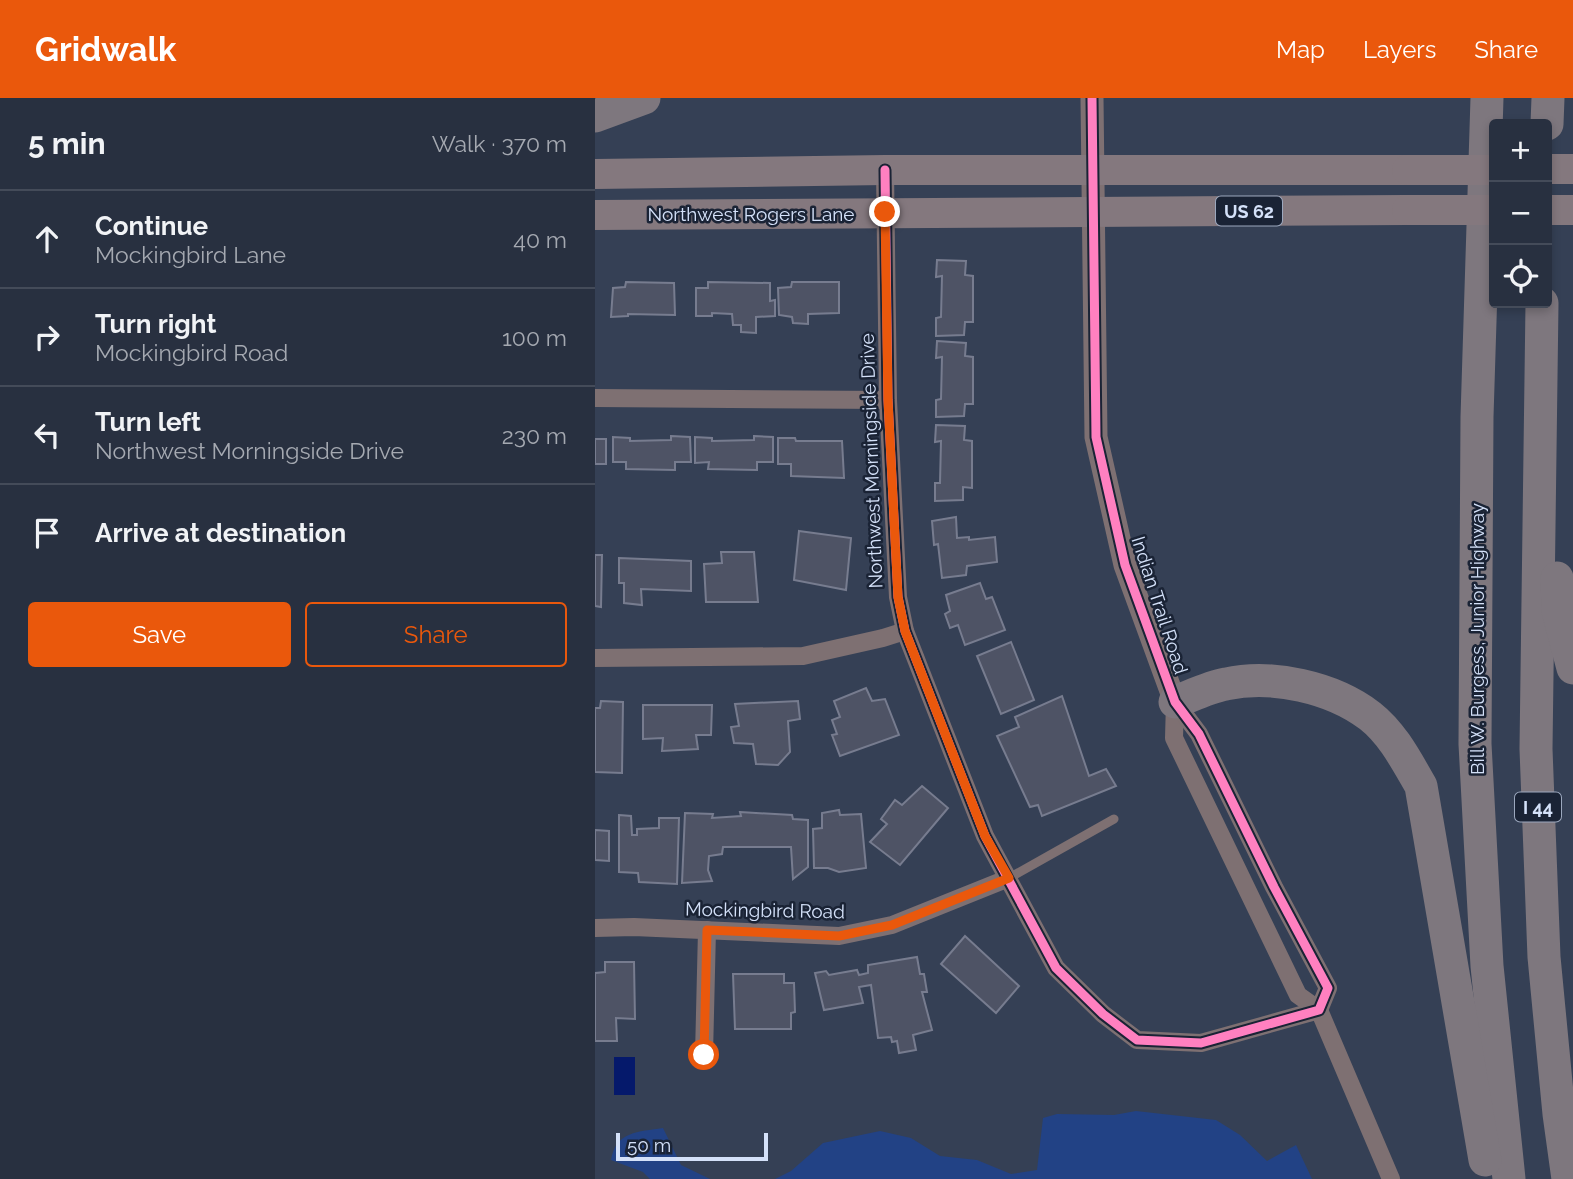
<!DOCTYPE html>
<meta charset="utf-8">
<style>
:root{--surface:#283040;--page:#343c4b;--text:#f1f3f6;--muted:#a5a9b1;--line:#444b59;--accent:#ea580c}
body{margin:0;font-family:Raleway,sans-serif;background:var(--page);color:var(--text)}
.controls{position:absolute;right:21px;top:21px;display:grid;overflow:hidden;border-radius:7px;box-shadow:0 4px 10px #0003}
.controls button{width:63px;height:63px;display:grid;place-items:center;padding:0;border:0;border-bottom:2px solid var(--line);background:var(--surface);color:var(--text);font:35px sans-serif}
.scale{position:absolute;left:21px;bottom:18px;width:152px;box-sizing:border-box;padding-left:7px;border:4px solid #d4e1f9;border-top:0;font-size:19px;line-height:24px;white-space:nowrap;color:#d4e1f9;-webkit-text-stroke:5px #1a2335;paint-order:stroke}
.stop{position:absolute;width:21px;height:21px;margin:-16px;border:5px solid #ea580c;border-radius:50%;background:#fff}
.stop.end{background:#ea580c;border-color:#fff;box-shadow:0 2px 7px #0008}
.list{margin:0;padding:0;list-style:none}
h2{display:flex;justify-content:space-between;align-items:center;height:91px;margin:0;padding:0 28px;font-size:30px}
h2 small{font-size:23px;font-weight:400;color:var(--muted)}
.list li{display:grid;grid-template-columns:46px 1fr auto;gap:21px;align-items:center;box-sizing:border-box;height:98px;padding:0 28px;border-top:2px solid var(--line)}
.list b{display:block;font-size:26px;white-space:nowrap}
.list p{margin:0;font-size:23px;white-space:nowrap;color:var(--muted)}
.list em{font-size:23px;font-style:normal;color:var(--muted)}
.actions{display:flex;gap:14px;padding:21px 28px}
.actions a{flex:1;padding:16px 0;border:2px solid var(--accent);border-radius:7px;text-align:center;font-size:24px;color:var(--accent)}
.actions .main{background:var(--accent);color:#fff}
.icon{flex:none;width:38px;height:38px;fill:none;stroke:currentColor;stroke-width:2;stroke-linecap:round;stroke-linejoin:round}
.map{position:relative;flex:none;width:978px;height:1081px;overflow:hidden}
header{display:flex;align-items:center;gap:42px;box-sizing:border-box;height:98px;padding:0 35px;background:var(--accent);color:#fff}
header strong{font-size:33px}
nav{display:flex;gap:38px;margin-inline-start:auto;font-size:24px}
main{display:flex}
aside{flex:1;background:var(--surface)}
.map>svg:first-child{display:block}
.green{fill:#224285}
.water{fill:#05196b}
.building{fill:#4e5365;stroke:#777c8f;stroke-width:2}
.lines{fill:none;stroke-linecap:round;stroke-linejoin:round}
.service{stroke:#7e7072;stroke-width:9}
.minor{stroke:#7e7072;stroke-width:18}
.tertiary{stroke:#7e7072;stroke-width:23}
.trunk{stroke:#84787e;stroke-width:30}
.motorway{stroke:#7e777e;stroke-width:33}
.trunk-bridge{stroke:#84787e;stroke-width:30}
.cycleway-casing{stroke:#1a2335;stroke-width:13}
.cycleway{stroke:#ff80c0;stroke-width:9}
.route{stroke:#ea580c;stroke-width:9}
.labels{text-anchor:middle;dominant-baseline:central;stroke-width:5;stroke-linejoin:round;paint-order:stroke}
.shield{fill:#1a2335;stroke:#9ca8be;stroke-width:2}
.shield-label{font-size:18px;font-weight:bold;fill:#d4e1f9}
.street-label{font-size:19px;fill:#d4e1f9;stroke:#1a2335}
</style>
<header>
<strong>Gridwalk</strong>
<nav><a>Map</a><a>Layers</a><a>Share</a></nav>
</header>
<main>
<aside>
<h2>5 min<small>Walk · 370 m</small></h2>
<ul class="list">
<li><svg class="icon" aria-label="ahead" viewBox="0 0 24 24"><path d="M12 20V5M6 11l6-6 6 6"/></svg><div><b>Continue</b><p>Mockingbird Lane</p></div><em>40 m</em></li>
<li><svg class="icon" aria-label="right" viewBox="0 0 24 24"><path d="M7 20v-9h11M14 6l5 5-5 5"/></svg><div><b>Turn right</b><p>Mockingbird Road</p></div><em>100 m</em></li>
<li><svg class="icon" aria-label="left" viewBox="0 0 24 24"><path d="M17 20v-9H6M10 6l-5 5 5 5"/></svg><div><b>Turn left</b><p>Northwest Morningside Drive</p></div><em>230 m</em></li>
<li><svg class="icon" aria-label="arrive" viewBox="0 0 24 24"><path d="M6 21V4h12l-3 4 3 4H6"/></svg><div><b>Arrive at destination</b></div></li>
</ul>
<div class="actions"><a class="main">Save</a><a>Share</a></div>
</aside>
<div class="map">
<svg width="978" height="1081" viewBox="0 0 978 1081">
<rect width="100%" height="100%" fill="#354055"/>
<g class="green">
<path d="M541,1013L621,1022L645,1037L672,1063L701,1047L717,1081H180L196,1073L228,1045L285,1033L316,1040L345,1058L382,1062L416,1076L442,1072L448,1020L462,1016L519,1017Z"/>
<path d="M68,1030L86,1067L115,1081H55L48,1074L16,1062C21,1033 43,1034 68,1030Z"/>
</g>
<rect class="water" x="19" y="959" width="21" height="38"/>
<g class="building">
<path d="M342,162L371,163L370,177L378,178V224H370L369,237L341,238V220L346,219L347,178L341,179Z"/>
<path d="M31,184L79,185L80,217L33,216V218L16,219L18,190L30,189Z"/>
<path d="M113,184L175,185V203L180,202V218L161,219V235L146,234V227H138L137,216L117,215V218H101V190H113Z"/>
<path d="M197,184H244V215L213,216V226L198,225L197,219L184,217L183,190L196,189Z"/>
<path d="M342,243L371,245L370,258L378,259V306H370L369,318L341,319V302L346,301L347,259L341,260Z"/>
<path d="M341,327L370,328L369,342L377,343V390L368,389V402L340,403V385H345L346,343L340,344Z"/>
<path d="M76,338L95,339L96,364H80V372L31,371V364H18V339L35,340V343L76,342Z"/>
<path d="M159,338L178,339V364H162V372L113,371L114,364L100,365V339L117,340V343L159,342Z"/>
<path d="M183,340H200L201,343H247L249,380L196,378V366H183Z"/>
<rect x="0" y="341" width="11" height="25"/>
<path d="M361,419L362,440L374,439V442L400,439L402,464L372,468L371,477L347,480L343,446L339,447L337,423Z"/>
<path d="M204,433L256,440L251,492L199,482Z"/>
<path d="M126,454H159L163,504H111L109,466L127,465Z"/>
<path d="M0,457H7L6,509L0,508Z"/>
<path d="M24,460L96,463V493L46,491L47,507L29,505V485H24Z"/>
<path d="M385,485L391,501L397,499L410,532L370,547L363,527L355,530L350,516L355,513L351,497Z"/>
<path d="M416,544L439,602L406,616L382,558Z"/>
<path d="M271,590L277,603L290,601L304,637L245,658L237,637L242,636L237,622L245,619L239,603Z"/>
<path d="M467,598L494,678L511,671L521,688L447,718L443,707L435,709L402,638L424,629L420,619Z"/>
<path d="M6,603L28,604L27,675L0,674V610H5Z"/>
<path d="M203,603L205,621L193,623L195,654L183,667L161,666L158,646L139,645L136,629L144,628L140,606Z"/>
<path d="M48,607H117L116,637H101L103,651L67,653L68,640L48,641Z"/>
<path d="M327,688L353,710L305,767L275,744L292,726L286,721L300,702L307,707Z"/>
<path d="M244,712L245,717L266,716L271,770L244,774L233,770H219L218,731L227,730V715Z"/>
<path d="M145,714L197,717L198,721L213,722V769L198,781L196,749H128L127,756L114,758L113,772L117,783L87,785L90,715L118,716L117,720L146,718Z"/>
<path d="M24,717L36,718L37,737H42V731L64,730V720H84L82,786L44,784L43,775L24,774Z"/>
<path d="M0,732L14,733V763L0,762Z"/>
<path d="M370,838L424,888L401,915L346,866Z"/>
<path d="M322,859L325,876H329L332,894H327L337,932L318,937L321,952L304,955L302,943L297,944L296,939L283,940L276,887L264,889L268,905L229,912L220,875L231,873L234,877L262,872L264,877L273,875V867Z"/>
<path d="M10,864H39L40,921L21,920L22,943H0V875L10,874Z"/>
<path d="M138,876H189V885H199L200,914L196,915V931H140Z"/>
</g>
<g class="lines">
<path class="service" d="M414,780L519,721"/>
<g class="minor">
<path d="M290,72L293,302L303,499L310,533L390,738L461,870L508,916L542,942L606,945L724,912"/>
<path d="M0,300L293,302"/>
<path d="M0,560L208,558L288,540L310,533"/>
<path d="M580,604L579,640L703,897L724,912L796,1081"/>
<path d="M580,604L604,636L679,789L733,890L724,912"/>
<path d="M0,830L39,829L244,838L297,827L414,780"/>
<path d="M109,957L112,832"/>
</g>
<path class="tertiary" d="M497,0L501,339L530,467L580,604"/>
<g class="trunk">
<path d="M952,71H978"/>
<path d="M0,76L290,72H812"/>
<path d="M952,112H978"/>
<path d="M0,117L812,112"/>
</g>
<g class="motorway">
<path d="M892,0L882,319L880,646L892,868L914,1081"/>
<path d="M0,18L49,0"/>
<path d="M952,26L953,0"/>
<path d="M947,205L941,651L949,859L964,1016L973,1081"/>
<path d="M962,480L963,513L978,570"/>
<path d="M580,604C596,598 614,589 631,586C677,576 737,589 775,618C798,636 812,664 826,688L890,1062"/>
</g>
<g class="trunk-bridge">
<path d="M812,72H899"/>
<path d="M812,112H899"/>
</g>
<defs>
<path id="cycleway" d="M290,72L293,302L303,499L310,533L390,738L461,870L508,916L542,942L606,945L724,912L733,890L679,789L604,636L580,604L530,467L501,339L497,0"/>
</defs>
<use href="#cycleway" class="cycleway-casing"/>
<use href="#cycleway" class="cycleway"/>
</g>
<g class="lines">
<path class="route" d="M109,957L112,832L244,838L297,827L414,780L390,738L310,533L303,499L293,302L290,114"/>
</g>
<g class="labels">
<g class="shield">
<rect x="621" y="98.5" width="66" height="29" rx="5"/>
<rect x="920" y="694.5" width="46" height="29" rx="5"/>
</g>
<g class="shield-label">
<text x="654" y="113">US 62</text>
<text x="943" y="709">I 44</text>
</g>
<g class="street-label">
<text x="156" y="116">Northwest Rogers Lane</text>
<text transform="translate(276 363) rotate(-92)">Northwest Morningside Drive</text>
<text transform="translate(565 507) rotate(72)">Indian Trail Road</text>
<text transform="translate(882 541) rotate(-90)">Bill W. Burgess, Junior Highway</text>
<text transform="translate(170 812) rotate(1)">Mockingbird Road</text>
</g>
</g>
</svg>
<div class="controls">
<button>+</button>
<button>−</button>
<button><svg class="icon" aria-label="locate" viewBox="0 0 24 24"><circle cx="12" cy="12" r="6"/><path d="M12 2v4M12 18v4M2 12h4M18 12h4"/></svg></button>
</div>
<div class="scale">50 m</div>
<div class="stop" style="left:109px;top:957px"></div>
<div class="stop end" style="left:290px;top:114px"></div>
</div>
</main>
